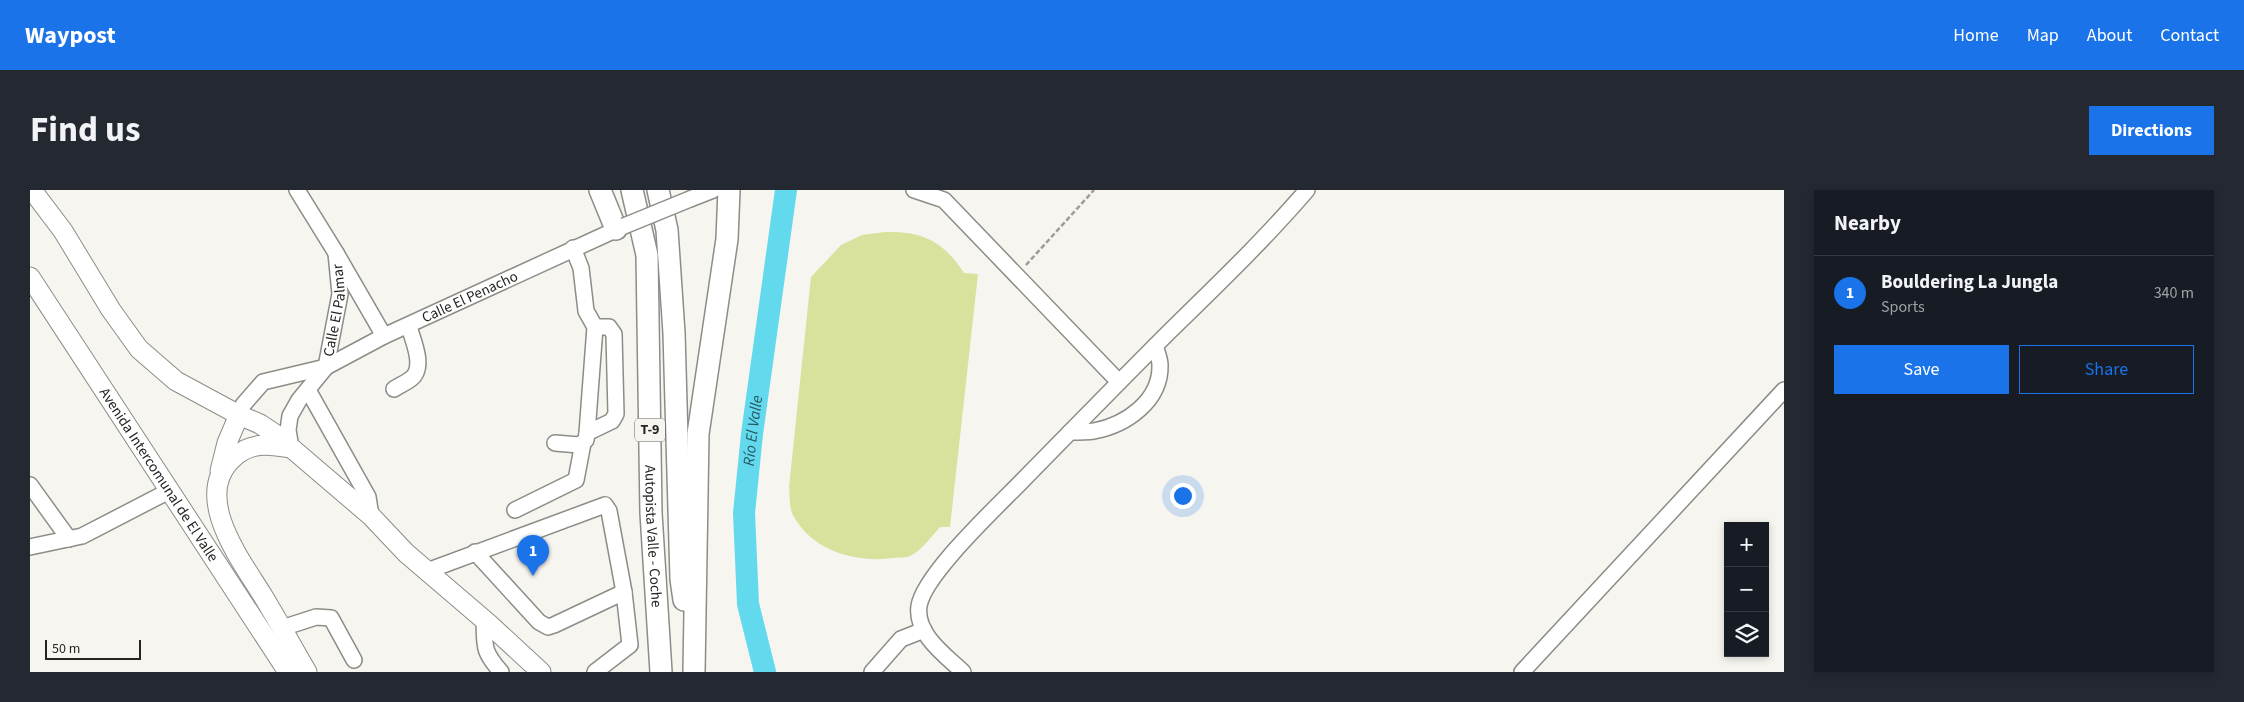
<!DOCTYPE html>
<meta charset="utf-8">
<style>
:root{--surface:#171b24;--page:#242831;--text:#f1f3f6;--muted:#9ea1a6;--line:#363941;--accent:#1a73e8}
body{margin:0;font-family:"Source Sans 3",sans-serif;background:var(--page);color:var(--text)}
.controls{position:absolute;right:15px;bottom:15px;display:grid;overflow:hidden;border-radius:0px;box-shadow:0 2px 8px #0003}
.controls button{width:45px;height:45px;display:grid;place-items:center;padding:0;border:0;border-bottom:1px solid var(--line);background:var(--surface);color:var(--text);font:25px sans-serif}
.scale{position:absolute;left:15px;bottom:12px;width:96px;box-sizing:border-box;padding-left:5px;border:2px solid #252422;border-top:0;font-size:14px;line-height:18px;white-space:nowrap;color:#252422;-webkit-text-stroke:4px #f7f5f0;paint-order:stroke}
.you{position:absolute;left:1152px;top:305px;width:18px;height:18px;margin:-12px;border:4px solid #fff;border-radius:50%;background:#1a73e8;box-shadow:0 0 0 8px #1a73e833}
.badge{display:grid;place-items:center;width:32px;height:32px;border-radius:50%;background:var(--accent);color:#fff;font-size:16px;font-weight:700}
.pin{position:absolute;translate:-50% -41px;filter:drop-shadow(0 1px 2px #0008)}
.pin::after{content:'';position:absolute;top:26px;width:18px;height:15px;background:inherit;clip-path:polygon(0 0,100% 0,50% 100%)}
.list{margin:0;padding:0;list-style:none}
h2{display:flex;justify-content:space-between;align-items:center;height:65px;margin:0;padding:0 20px;font-size:21px}
h2 small{font-size:16px;font-weight:400;color:var(--muted)}
.list li{display:grid;grid-template-columns:32px 1fr auto;gap:15px;align-items:center;box-sizing:border-box;height:75px;padding:0 20px;border-top:1px solid var(--line)}
.list b{display:block;font-size:19px;white-space:nowrap}
.list p{margin:0;font-size:16px;white-space:nowrap;color:var(--muted)}
.list em{font-size:16px;font-style:normal;color:var(--muted)}
.actions{display:flex;gap:10px;padding:15px 20px}
.actions a{flex:1;padding:11px 0;border:1px solid var(--accent);border-radius:0px;text-align:center;font-size:18px;color:var(--accent)}
.actions .main{background:var(--accent);color:#fff}
.icon{flex:none;width:28px;height:28px;fill:none;stroke:currentColor;stroke-width:2;stroke-linecap:round;stroke-linejoin:round}
.map{position:relative;flex:none;width:1754px;height:482px;overflow:hidden;border-radius:0px}
header{display:flex;align-items:center;gap:30px;box-sizing:border-box;height:70px;padding:0 25px;background:var(--accent);color:#fff}
header strong{font-size:24px}
nav{display:flex;gap:28px;margin-inline-start:auto;font-size:18px}
.intro{display:flex;align-items:center;justify-content:space-between;box-sizing:border-box;height:120px;padding:0 30px}
h1{margin:0;font-size:35px}
.button{padding:12px 22px;border-radius:0px;background:var(--accent);color:#fff;font-size:18px;font-weight:700}
main{display:flex;gap:30px;padding:0 30px}
aside{flex:1;background:var(--surface);border-radius:0px;box-shadow:0 2px 8px #0003}
.map>svg:first-child{display:block}
.green{fill:#dae19d}
.lines{fill:none;stroke-linecap:round;stroke-linejoin:round}
.river{stroke:#63d9ee;stroke-width:22}
.minor-casing{stroke:#8d8c87;stroke-width:18}
.major-casing{stroke:#8d8c87;stroke-width:21}
.highway-casing{stroke:#8d8c87;stroke-width:24}
.path{stroke:#9e9c98;stroke-width:2.5;stroke-dasharray:5 2.5;stroke-linecap:butt}
.minor{stroke:#fff;stroke-width:15}
.major{stroke:#fff;stroke-width:19}
.highway{stroke:#fff;stroke-width:21}
.minor-bridge-casing{stroke:#8d8c87;stroke-width:18;stroke-linecap:butt}
.minor-bridge{stroke:#fff;stroke-width:15}
.labels{text-anchor:middle;dominant-baseline:central;stroke-width:5;stroke-linejoin:round;paint-order:stroke}
.shield{fill:#f7f5f0;stroke:#646360;stroke-width:1}
.shield-label{font-size:14px;font-weight:bold;fill:#252422}
.street-label{font-size:15px;fill:#252422;stroke:#f7f5f0}
.water-label{font-size:16px;font-style:italic;fill:#255861;stroke:#f7f5f0}
</style>
<header>
<strong>Waypost</strong>
<nav><a>Home</a><a>Map</a><a>About</a><a>Contact</a></nav>
</header>
<div class="intro"><h1>Find us</h1><a class="button">Directions</a></div>
<main>
<div class="map">
<svg width="1754" height="482" viewBox="0 0 1754 482">
<rect width="100%" height="100%" fill="#f7f5f0"/>
<path class="green" d="M855,42C893,41 913,51 934,83L948,84L920,337H910C902,346 891,361 880,366C876,368 869,367 864,368C827,373 784,362 764,327C759,320 760,306 759,297L781,87L811,55L832,45Z"/>
<g class="lines">
<path class="river" id="s1" d="M735,482L718,414L714,323L722,244L756,0"/>
<defs>
<g id="minor">
<path d="M267,0L306,63L354,146"/>
<path d="M884,0L914,10L1089,192"/>
<path d="M660,9L683,0"/>
<path d="M364,199C370,195 380,191 384,186C394,173 382,149 379,136"/>
<path d="M278,200L338,307L341,326"/>
<path id="s2" d="M209,225L213,215L233,192L296,177L354,146L594,36"/>
<path d="M1040,242C1048,242 1056,242 1064,241C1096,235 1131,211 1130,175C1130,169 1127,162 1125,156"/>
<path d="M557,243L582,231L586,224L584,144L579,137H565"/>
<path d="M525,253L549,255L556,250L557,243L565,137L556,121L551,78L543,58"/>
<path id="s3" d="M261,258L258,240L260,226L269,210L296,177L310,104L306,63"/>
<path d="M0,295L39,349"/>
<path d="M485,320L546,290L553,253"/>
<path d="M0,357L52,346L139,301"/>
<path d="M445,362L509,432L518,437L524,435L594,402"/>
<path d="M397,381L575,315L579,321L594,402L600,455L565,482"/>
<path d="M454,429C455,457 452,460 471,482"/>
<path d="M252,438L286,427L301,428L324,470"/>
<path d="M842,482L871,449L894,440"/>
<path d="M933,482C915,465 885,444 889,416C894,384 970,314 994,289C1043,239 1091,190 1140,141C1187,95 1234,50 1277,0"/>
<path d="M1492,482L1754,200"/>
</g>
<g id="major">
<path d="M2,0L33,41L81,120L109,159L146,191L209,225L230,234L245,244L341,326L376,363L459,434L511,482"/>
<path id="s4" d="M0,87L258,482"/>
<path d="M260,258C238,254 220,252 203,268C161,306 211,370 233,406C248,431 262,456 277,482"/>
<path d="M190,281L197,253L209,225"/>
</g>
<g id="highway">
<path d="M570,0L586,39"/>
<path id="s5" d="M602,0L617,65L621,323L631,482"/>
<path d="M628,0L637,40L644,143L651,389L654,410"/>
<path d="M664,482L668,244L697,49L699,0"/>
</g>
</defs>
<use href="#minor" class="minor-casing"/>
<use href="#major" class="major-casing"/>
<use href="#highway" class="highway-casing"/>
<path class="path" d="M996,75L1064,0"/>
<use href="#minor" class="minor"/>
<use href="#major" class="major"/>
<use href="#highway" class="highway"/>
<defs>
<path id="minor-bridge" d="M594,36L660,9"/>
</defs>
<use href="#minor-bridge" class="minor-bridge-casing"/>
<use href="#minor-bridge" class="minor-bridge"/>
</g>
<g class="labels">
<rect class="shield" x="605" y="228.5" width="30" height="23" rx="4"/>
<g class="shield-label">
<text x="620" y="240">T-9</text>
</g>
<g class="street-label">
<text stroke="none"><textPath href="#s2" startOffset="266">Calle El Penacho</textPath></text>
<text stroke="none"><textPath href="#s3" startOffset="151">Calle El Palmar</textPath></text>
<text stroke="none"><textPath href="#s4" startOffset="236">Avenida Intercomunal de El Valle</textPath></text>
<text stroke="none"><textPath href="#s5" startOffset="348">Autopista Valle - Coche</textPath></text>
</g>
<g class="water-label">
<text stroke="none"><textPath href="#s1" startOffset="244">Río El Valle</textPath></text>
</g>
</g>
</svg>
<div class="controls">
<button>+</button>
<button>−</button>
<button><svg class="icon" aria-label="layers" viewBox="0 0 24 24"><path d="M12 4l9 5-9 5-9-5zM3 14l9 5 9-5"/></svg></button>
</div>
<div class="scale">50 m</div>
<div class="you"></div>
<div class="pin badge" style="left:503px;top:386px">1</div>
</div>
<aside>
<h2>Nearby<small></small></h2>
<ul class="list">
<li><span class="badge">1</span><div><b>Bouldering La Jungla</b><p>Sports</p></div><em>340 m</em></li>
</ul>
<div class="actions"><a class="main">Save</a><a>Share</a></div>
</aside>
</main>
